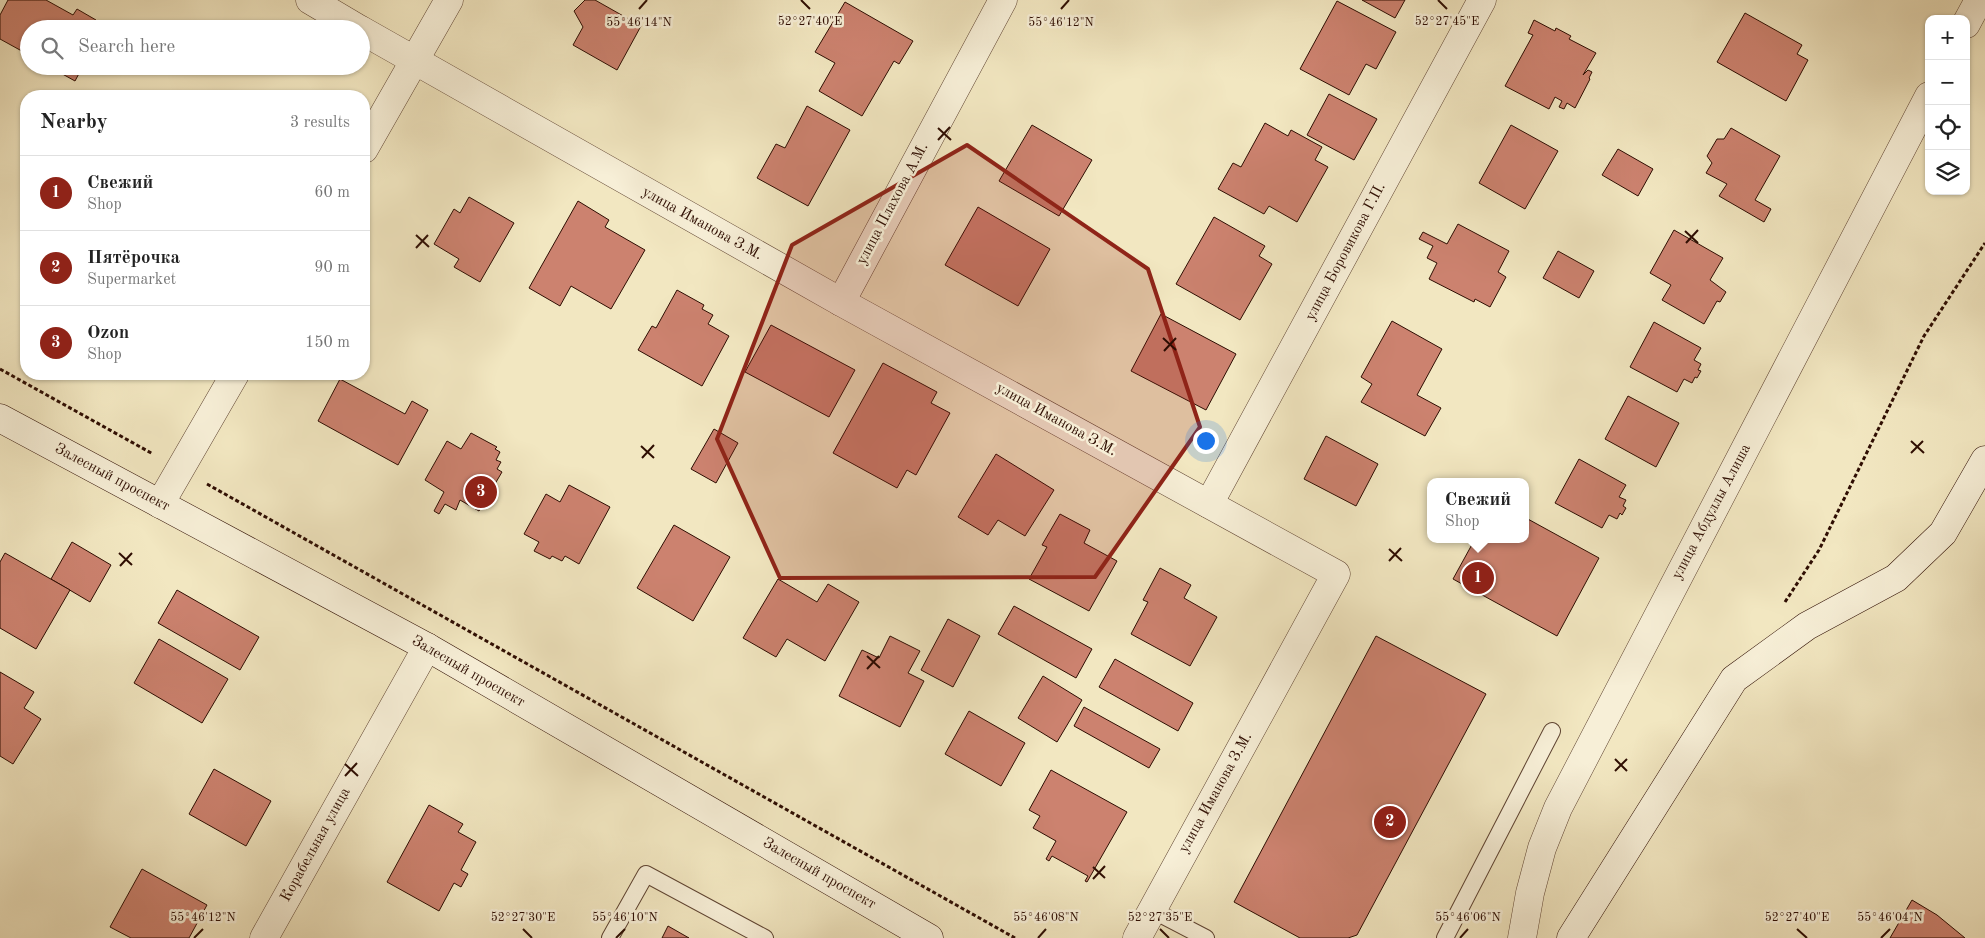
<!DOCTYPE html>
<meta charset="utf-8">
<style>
:root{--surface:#fff;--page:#f6f6f6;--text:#222;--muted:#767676;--line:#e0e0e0;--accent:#8f2418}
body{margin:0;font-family:"Old Standard TT",serif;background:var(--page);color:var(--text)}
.controls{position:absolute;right:15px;top:15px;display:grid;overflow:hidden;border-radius:10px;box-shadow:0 1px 4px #0004}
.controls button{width:45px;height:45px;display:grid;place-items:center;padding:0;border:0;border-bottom:1px solid var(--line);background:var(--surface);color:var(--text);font:25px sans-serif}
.you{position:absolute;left:1205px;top:440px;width:18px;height:18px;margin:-12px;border:4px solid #fff;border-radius:50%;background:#1a73e8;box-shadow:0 0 0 8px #1a73e833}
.badge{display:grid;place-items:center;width:32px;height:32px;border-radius:50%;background:var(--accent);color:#fff;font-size:16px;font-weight:700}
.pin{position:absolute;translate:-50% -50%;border:2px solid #fff;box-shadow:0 1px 5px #0006}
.popup{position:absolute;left:1427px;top:478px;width:102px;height:65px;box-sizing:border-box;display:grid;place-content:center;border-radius:10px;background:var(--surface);filter:drop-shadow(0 1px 4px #0005);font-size:16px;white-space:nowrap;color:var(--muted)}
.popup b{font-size:19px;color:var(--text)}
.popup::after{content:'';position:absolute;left:50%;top:100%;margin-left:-10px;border:10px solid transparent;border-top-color:var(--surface)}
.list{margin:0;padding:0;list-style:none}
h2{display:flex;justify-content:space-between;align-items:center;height:65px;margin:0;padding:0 20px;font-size:21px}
h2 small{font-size:16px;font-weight:400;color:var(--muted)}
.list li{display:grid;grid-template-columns:32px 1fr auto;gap:15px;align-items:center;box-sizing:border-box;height:75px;padding:0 20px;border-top:1px solid var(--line)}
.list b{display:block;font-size:19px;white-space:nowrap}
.list p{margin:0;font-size:16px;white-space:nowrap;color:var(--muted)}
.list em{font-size:16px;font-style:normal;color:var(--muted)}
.icon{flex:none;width:28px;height:28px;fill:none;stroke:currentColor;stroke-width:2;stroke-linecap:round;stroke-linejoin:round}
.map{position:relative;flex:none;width:1985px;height:938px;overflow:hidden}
.search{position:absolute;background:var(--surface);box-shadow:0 1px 4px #0004;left:20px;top:20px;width:350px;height:55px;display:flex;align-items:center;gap:12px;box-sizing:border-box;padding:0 18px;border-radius:28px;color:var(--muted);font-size:19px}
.panel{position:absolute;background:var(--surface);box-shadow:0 1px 4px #0004;left:20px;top:90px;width:350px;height:290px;border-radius:20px}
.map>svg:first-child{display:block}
.building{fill:#cc826f;stroke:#2e0d02}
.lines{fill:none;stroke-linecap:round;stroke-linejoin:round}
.lane-casing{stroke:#5f4432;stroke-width:18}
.street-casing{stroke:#5f4432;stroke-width:29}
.secondary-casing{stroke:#2e0d02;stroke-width:29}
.path{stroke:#2e0d02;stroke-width:3;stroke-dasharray:4 2.5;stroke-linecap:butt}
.lane{stroke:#f7efd7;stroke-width:16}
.street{stroke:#f7efd7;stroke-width:28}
.secondary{stroke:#f7efd7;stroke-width:28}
.marked{fill:#8f2418;fill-opacity:0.2;stroke:#8f2418;stroke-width:4;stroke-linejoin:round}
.ticks{fill:none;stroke:#2e0d02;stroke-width:2}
.labels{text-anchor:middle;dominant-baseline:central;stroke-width:5;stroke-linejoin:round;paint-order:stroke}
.street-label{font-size:15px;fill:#2e0d02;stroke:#f7efd7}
.ticks-label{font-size:12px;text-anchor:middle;fill:#2e0d02;stroke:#f7efd7;stroke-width:5;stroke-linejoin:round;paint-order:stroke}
</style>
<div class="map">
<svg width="1985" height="938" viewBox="0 0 1985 938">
<rect width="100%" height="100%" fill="#f2e7c1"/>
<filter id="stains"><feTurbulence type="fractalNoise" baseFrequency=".004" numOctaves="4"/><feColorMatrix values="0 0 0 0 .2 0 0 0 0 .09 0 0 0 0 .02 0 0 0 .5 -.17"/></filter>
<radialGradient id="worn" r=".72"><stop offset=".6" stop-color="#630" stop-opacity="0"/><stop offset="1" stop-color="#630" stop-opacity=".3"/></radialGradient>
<g class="building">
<path d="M8,0H46L73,15L77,9L96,20L94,23L103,29H29V55L0,39V15Z"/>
<path d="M585,0H595L641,26L617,70L573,45L583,27L574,11Z"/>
<path d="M1362,0H1405L1395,18Z"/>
<path d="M1337,1L1396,32L1376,69L1366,64L1349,95L1300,69Z"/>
<path d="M845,2L913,41L899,64L894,61L862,116L819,91L835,63L815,52Z"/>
<path d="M1745,13L1802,45L1797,54L1808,60L1786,101L1717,62Z"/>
<path d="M1534,20L1555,31L1556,28L1571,36L1569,39L1596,53L1583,75L1588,70L1592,72L1589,78L1590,79L1575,108L1567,103L1564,109L1559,107L1562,101L1555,97L1549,109L1505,86L1533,35L1528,33Z"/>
<path d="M48,66H83L75,81Z"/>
<path d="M1329,94L1377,119L1354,160L1307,135Z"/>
<path d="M807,106L850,130L808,206L757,178L776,144L785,148Z"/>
<path d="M1265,123L1288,136L1291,130L1322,147L1315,160L1328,167L1297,222L1269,206L1264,214L1218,189L1233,163L1241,167Z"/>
<path d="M1032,125L1092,160L1059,216L999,181Z"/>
<path d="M1511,125L1558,151L1525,209L1479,183Z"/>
<path d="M1731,128L1780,156L1755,200L1771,209L1764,222L1719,196L1727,184L1706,173L1712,163L1707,156L1717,139H1724Z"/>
<path d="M1618,149L1653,169L1638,196L1602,175Z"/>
<path d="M469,197L514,223L480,282L454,267L459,259L434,244L454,209L460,213Z"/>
<path d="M578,201L609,220L605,227L645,250L611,309L571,286L560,306L529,288Z"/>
<path d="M978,207L1050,249L1018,306L945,265Z"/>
<path d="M1214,217L1265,246L1259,256L1272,264L1240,320L1176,284Z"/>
<path d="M1458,224L1509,251L1498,272L1506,277L1490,307L1475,299L1474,302L1429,279L1437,263L1427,258L1433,246L1419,239L1423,232L1447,244Z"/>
<path d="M1674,230L1723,258L1710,280L1726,292L1720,302L1717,301L1704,324L1662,300L1671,285L1650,273Z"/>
<path d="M1558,251L1594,271L1579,298L1543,278Z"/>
<path d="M677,290L704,305L702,309L713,315L708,324L729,336L702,386L638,350L652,326L656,328Z"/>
<path d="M1161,314L1236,354L1206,410L1131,371Z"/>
<path d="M1392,321L1442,349L1417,395L1441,408L1425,436L1361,402L1372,384L1361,377Z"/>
<path d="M1654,322L1701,348L1694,360L1701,364L1698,370L1701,371L1697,378L1695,377L1692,383L1684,379L1677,392L1630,367Z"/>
<path d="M771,325L855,370L829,417L745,372Z"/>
<path d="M883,363L937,392L931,403L950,413L916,475L907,470L897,488L833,453Z"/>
<path d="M340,379L405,414L412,401L428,410L398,465L318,421Z"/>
<path d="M1628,396L1679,423L1656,467L1605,439Z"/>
<path d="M714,429L738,443L716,483L691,469Z"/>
<path d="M471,433L497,447L495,449L500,452L496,460L501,462L497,469L502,472L479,511L460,500L456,510L445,504L439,514L434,511L444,492L425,480L447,441L461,449Z"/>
<path d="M1326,436L1378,464L1356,506L1304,479Z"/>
<path d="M996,454L1054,490L1025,536L998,520L988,535L958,517Z"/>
<path d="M1579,459L1626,485L1619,497L1626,500L1623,506L1626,508L1622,515L1620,513L1617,519L1609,515L1602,528L1555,503Z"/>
<path d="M569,485L610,507L579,564L565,556L562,561L552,556L550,559L534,551L539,542L524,534L546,494L560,502Z"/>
<path d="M1060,514L1090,530L1084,543L1117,561L1089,611L1029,579L1047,547L1042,545Z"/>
<path d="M1526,518L1599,558L1557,636L1453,579L1475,539H1526Z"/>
<path d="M674,525L730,557L693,621L637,588Z"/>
<path d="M72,542L111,565L90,602L51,579Z"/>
<path d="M5,553L70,590L36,649L0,628V562Z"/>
<path d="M1160,568L1191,585L1184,598L1217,617L1190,666L1131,634L1148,602L1143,600Z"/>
<path d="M778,579L817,602L828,584L859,602L825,661L787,639L776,657L743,638Z"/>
<path d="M177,590L259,637L240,670L158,623Z"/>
<path d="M1014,606L1092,649L1076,678L998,634Z"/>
<path d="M948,619L980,636L953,687L921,670Z"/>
<path d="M890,636L920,651L908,673L924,681L900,727L839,696L862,650L879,658Z"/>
<path d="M1376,636L1486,694L1357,935L1348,938H1300L1234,902Z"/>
<path d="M159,639L228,679L202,723L134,683Z"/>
<path d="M1115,659L1193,703L1178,731L1099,687Z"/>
<path d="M0,672L34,692L24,708L41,719L13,764L0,756Z"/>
<path d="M1043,676L1082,700L1057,742L1018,718Z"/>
<path d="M1084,707L1160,749L1149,768L1074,726Z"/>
<path d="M969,711L1025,743L1001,786L945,754Z"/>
<path d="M214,769L271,801L246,846L189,814Z"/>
<path d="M1051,770L1127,812L1087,882L1085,881L1088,876L1052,856L1049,861L1046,859L1056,841L1033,828L1040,816L1029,810Z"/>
<path d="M429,805L463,824L458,832L476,842L461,870L468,874L461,887L454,883L439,911L387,882Z"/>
<path d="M142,869L207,905L189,938H131L110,927Z"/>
<path d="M1912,900L1937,915L1965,938H1890Z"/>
<path d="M668,926L689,938H662Z"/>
</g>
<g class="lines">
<defs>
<g id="lane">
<path d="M1152,910L1206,938"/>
<path d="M610,938L646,874L765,938"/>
<path d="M1445,938L1552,731"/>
</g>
<g id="street">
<path d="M310,0L359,29"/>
<path d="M1966,24L1979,0"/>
<path d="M361,30L841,302L1336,574L1137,938"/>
<path d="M364,149L449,0"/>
<path d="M841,302L1003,0"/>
<path d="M160,504L235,374"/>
<path d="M1209,504L1482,0"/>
<path d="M264,938L427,647"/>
<path d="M1522,938L1530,893L1542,848L1558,808L1929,96"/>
</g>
<g id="secondary">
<path d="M0,418L427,647L929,938"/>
<path d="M1571,938L1734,679L1807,626L1896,578L1943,533L1985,460"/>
</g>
</defs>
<use href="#lane" class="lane-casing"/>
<use href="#street" class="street-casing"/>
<use href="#secondary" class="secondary-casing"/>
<g class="path">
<path d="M0,369L153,454"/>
<path d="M207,484L1015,938"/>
<path d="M1785,602L1819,550L1924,336L1985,243"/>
</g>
<use href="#lane" class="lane"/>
<use href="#street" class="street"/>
<use href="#secondary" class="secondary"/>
</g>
<path class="marked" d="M967,145L1148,269L1200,427L1095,577L780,578L717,439L792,245Z"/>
<path class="ticks" d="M801,0L810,9M1438,0L1447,9M639,9L647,0M1061,9L1069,0M938,128L951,140M938,140L950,127M1685,231L1698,243M416,235L429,247M1686,243L1698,230M416,248L428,235M1163,338L1176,350M1164,351L1176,338M1911,441L1924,453M641,446L654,458M1911,453L1923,441M642,458L654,445M1389,549L1402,561M119,553L132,565M1389,561L1401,548M120,566L132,553M867,656L880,668M867,669L879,656M1615,759L1627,771M345,764L358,776M1615,771L1627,759M345,776L357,763M1093,867L1105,878M1093,879L1105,866M523,929L532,938M1160,929L1169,938M1797,929L1807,938M194,938L203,929M616,938L625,929M1038,938L1046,929M1460,938L1468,929M1881,938L1890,929"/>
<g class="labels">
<g class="street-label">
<text transform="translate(893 204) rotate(-62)">улица Плахова А.М.</text>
<text transform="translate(702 224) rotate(29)">улица Иманова З.М.</text>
<text transform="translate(1346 252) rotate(-62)">улица Боровикова Г.П.</text>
<text transform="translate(1056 420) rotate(29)">улица Иманова З.М.</text>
<text transform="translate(112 478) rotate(28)">Залесный проспект</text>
<text transform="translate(1712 512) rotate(-62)">улица Абдуллы Алиша</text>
<text transform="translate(468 672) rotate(30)">Залесный проспект</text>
<text transform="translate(1216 793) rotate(-61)">улица Иманова З.М.</text>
<text transform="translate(316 845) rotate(-61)">Корабельная улица</text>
<text transform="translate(819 874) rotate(30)">Залесный проспект</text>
</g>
</g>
<g class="ticks-label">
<text x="810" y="25">52°27'40"E</text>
<text x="1447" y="25">52°27'45"E</text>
<text x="639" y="26">55°46'14"N</text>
<text x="1061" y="26">55°46'12"N</text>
<text x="203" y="921">55°46'12"N</text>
<text x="625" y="921">55°46'10"N</text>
<text x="1046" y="921">55°46'08"N</text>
<text x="1468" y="921">55°46'06"N</text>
<text x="1890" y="921">55°46'04"N</text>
<text x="523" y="921">52°27'30"E</text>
<text x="1160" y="921">52°27'35"E</text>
<text x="1797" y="921">52°27'40"E</text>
</g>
<rect width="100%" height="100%" filter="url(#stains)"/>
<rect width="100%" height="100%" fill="url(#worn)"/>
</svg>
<div class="controls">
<button>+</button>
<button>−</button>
<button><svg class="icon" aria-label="locate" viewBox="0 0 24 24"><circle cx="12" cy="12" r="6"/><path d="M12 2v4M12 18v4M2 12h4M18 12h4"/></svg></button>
<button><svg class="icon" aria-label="layers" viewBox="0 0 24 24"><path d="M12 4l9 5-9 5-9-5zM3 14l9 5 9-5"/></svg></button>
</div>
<div class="you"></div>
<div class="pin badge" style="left:1478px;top:578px">1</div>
<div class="popup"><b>Свежий</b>Shop</div>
<div class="pin badge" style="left:1390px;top:822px">2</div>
<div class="pin badge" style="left:481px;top:492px">3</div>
<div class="search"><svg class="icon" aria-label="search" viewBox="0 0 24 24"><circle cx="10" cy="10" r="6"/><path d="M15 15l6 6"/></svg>Search here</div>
<section class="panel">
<h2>Nearby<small>3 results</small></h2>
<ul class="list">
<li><span class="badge">1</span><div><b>Свежий</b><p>Shop</p></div><em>60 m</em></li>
<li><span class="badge">2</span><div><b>Пятёрочка</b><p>Supermarket</p></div><em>90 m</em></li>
<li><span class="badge">3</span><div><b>Ozon</b><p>Shop</p></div><em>150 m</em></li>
</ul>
</section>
</div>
